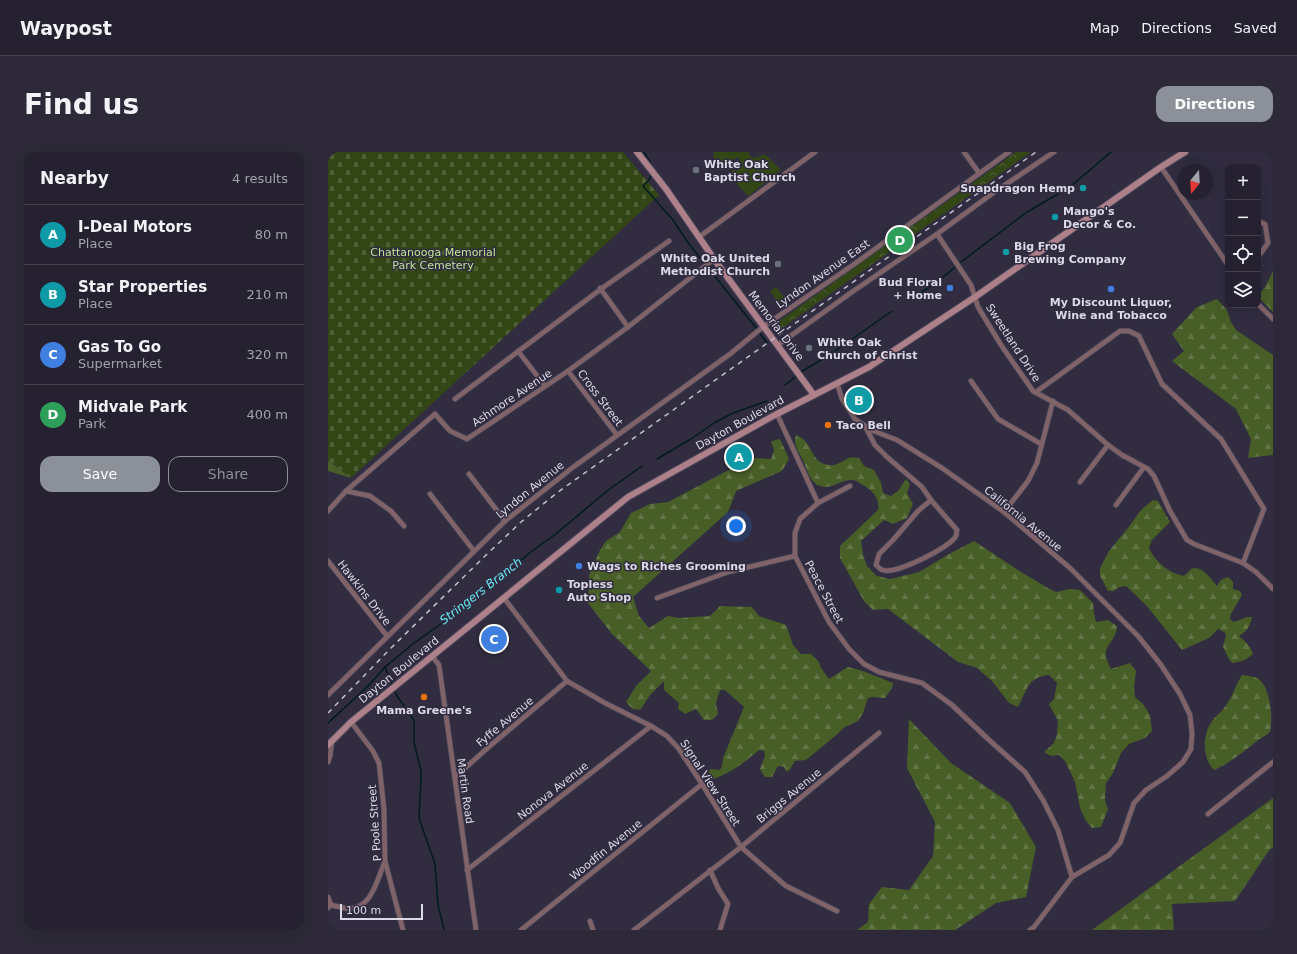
<!DOCTYPE html>
<meta charset="utf-8">
<style>
:root{--surface:#252130;--page:#2d2938;--text:#f1f3f6;--muted:#a3a3ab;--line:#423e4c;--accent:#8c9099}
body{margin:0;font-family:"DejaVu Sans",sans-serif;background:var(--page);color:var(--text)}
.controls{position:absolute;right:12px;top:12px;display:grid;overflow:hidden;border-radius:8px;box-shadow:0 4px 16px #0002}
.controls button{width:36px;height:36px;display:grid;place-items:center;padding:0;border:0;border-bottom:1px solid var(--line);background:var(--surface);color:var(--text);font:20px sans-serif}
.compass{position:absolute;left:849px;top:12px;width:36px;height:36px;border-radius:50%;background:var(--surface);box-shadow:0 4px 16px #0002;rotate:198deg}
.scale{position:absolute;left:12px;bottom:10px;width:83px;box-sizing:border-box;padding-left:4px;border:2px solid #dcdae7;border-top:0;font-size:11px;line-height:14px;white-space:nowrap;color:#dcdae7;-webkit-text-stroke:3px #312c40;paint-order:stroke}
.you{position:absolute;left:408px;top:374px;width:14px;height:14px;margin:-10px;border:3px solid #fff;border-radius:50%;background:#1a73e8;box-shadow:0 0 0 6px #1a73e833}
.badge{display:grid;place-items:center;width:26px;height:26px;border-radius:50%;background:var(--accent);color:#fff;font-size:13px;font-weight:700}
.pin{position:absolute;translate:-50% -50%;border:2px solid #fff;box-shadow:0 1px 4px #0006}
.list{margin:0;padding:0;list-style:none}
h2{display:flex;justify-content:space-between;align-items:center;height:52px;margin:0;padding:0 16px;font-size:17px}
h2 small{font-size:13px;font-weight:400;color:var(--muted)}
.list li{display:grid;grid-template-columns:26px 1fr auto;gap:12px;align-items:center;box-sizing:border-box;height:60px;padding:0 16px;border-top:1px solid var(--line)}
.list b{display:block;font-size:15px;white-space:nowrap}
.list p{margin:0;font-size:13px;white-space:nowrap;color:var(--muted)}
.list em{font-size:13px;font-style:normal;color:var(--muted)}
.actions{display:flex;gap:8px;padding:12px 16px}
.actions a{flex:1;padding:9px 0;border:1px solid var(--accent);border-radius:12px;text-align:center;font-size:14px;color:var(--accent)}
.actions .main{background:var(--accent);color:#fff}
.icon{flex:none;width:22px;height:22px;fill:none;stroke:currentColor;stroke-width:2;stroke-linecap:round;stroke-linejoin:round}
.map{position:relative;flex:none;width:945px;height:778px;overflow:hidden;border-radius:12px}
header{display:flex;align-items:center;gap:24px;box-sizing:border-box;height:56px;padding:0 20px;background:var(--surface);border-bottom:1px solid var(--line)}
header strong{font-size:19px}
nav{display:flex;gap:22px;margin-inline-start:auto;font-size:14px}
.intro{display:flex;align-items:center;justify-content:space-between;box-sizing:border-box;height:96px;padding:0 24px}
h1{margin:0;font-size:28px}
.button{padding:10px 18px;border-radius:12px;background:var(--accent);color:#fff;font-size:14px;font-weight:700}
main{display:flex;gap:24px;padding:0 24px}
aside{flex:1;background:var(--surface);border-radius:12px;box-shadow:0 4px 16px #0002}
.map>svg:first-child{display:block}
.grass{fill:#334716}
.forest{fill:url(#forest-firs)}
.cemetery{fill:url(#cemetery-stones)}
.park{fill:url(#park-crowns)}
.lines{fill:none;stroke-linecap:round;stroke-linejoin:round}
.stream{stroke:#011b1e;stroke-width:1.5}
.street-casing{stroke:#4c485b;stroke-width:6}
.secondary-casing{stroke:#4c485b;stroke-width:8}
.street{stroke:#806369;stroke-width:4.5}
.secondary{stroke:#ad808a;stroke-width:6}
.rail{stroke:#c2c0ce;stroke-width:1.5;stroke-dasharray:5 5;stroke-linecap:butt}
.worship-dot{fill:#6b7280;stroke:#312c40;stroke-width:1.5}
.culture-dot{fill:#0f9aa8;stroke:#312c40;stroke-width:1.5}
.shop-dot{fill:#3f7fe0;stroke:#312c40;stroke-width:1.5}
.food-dot{fill:#e8710a;stroke:#312c40;stroke-width:1.5}
.labels{text-anchor:middle;dominant-baseline:central;stroke-width:3;stroke-linejoin:round;paint-order:stroke}
.poi-label{font-size:11px;font-weight:bold;fill:#dcdae7;stroke:#312c40;text-anchor:start}
.park-label{font-size:11px;fill:#bee491;stroke:#312c40}
.street-label{font-size:11px;fill:#dcdae7;stroke:#312c40}
.water-label{font-size:12px;font-style:italic;fill:#67e7f5;stroke:#312c40}
</style>
<header>
<strong>Waypost</strong>
<nav><a>Map</a><a>Directions</a><a>Saved</a></nav>
</header>
<div class="intro"><h1>Find us</h1><a class="button">Directions</a></div>
<main>
<aside>
<h2>Nearby<small>4 results</small></h2>
<ul class="list">
<li><span class="badge" style="background:#0f9aa8">A</span><div><b>I-Deal Motors</b><p>Place</p></div><em>80 m</em></li>
<li><span class="badge" style="background:#0f9aa8">B</span><div><b>Star Properties</b><p>Place</p></div><em>210 m</em></li>
<li><span class="badge" style="background:#3f7fe0">C</span><div><b>Gas To Go</b><p>Supermarket</p></div><em>320 m</em></li>
<li><span class="badge" style="background:#2e9e5b">D</span><div><b>Midvale Park</b><p>Park</p></div><em>400 m</em></li>
</ul>
<div class="actions"><a class="main">Save</a><a>Share</a></div>
</aside>
<div class="map">
<svg width="945" height="778" viewBox="0 0 945 778">
<defs>
<pattern id="forest-firs" width="22" height="20" patternUnits="userSpaceOnUse"><rect width="22" height="20" fill="#475e27"/><path d="M5 1l3.5 6h-7zM16 11l3.5 6h-7z" fill="#617446"/></pattern>
<pattern id="cemetery-stones" width="16" height="16" patternUnits="userSpaceOnUse"><rect width="16" height="16" fill="#334716"/><path d="M2 7V4a2 2 0 0 1 4 0v3zM10 15v-3a2 2 0 0 1 4 0v3z" fill="#506138"/></pattern>
<pattern id="park-crowns" width="20" height="18" patternUnits="userSpaceOnUse"><rect width="20" height="18" fill="#334716"/><path d="M2 6a3 3 0 1 1 6 0M12 15a3 3 0 1 1 6 0" fill="none" stroke="#506138"/></pattern>
</defs>
<rect width="100%" height="100%" fill="#312c40"/>
<path class="grass" d="M386,0H420L423,5L427,6L437,2L453,18L420,44L402,24L404,17L408,19L415,14L410,5L402,9L403,13L401,18L396,10L391,13C387,9 384,6 386,0Z"/>
<g class="forest">
<path d="M945,119V160L933,148V140L937,135Z"/>
<path d="M889,147L899,158L903,170L908,178L945,203V303L920,306L923,287L908,257L844,209L856,199L844,182L869,155Z"/>
<path d="M468,283C487,290 480,310 501,313C509,314 514,309 521,306C524,305 528,306 531,306L536,314L546,318L553,331L555,341L563,344L570,339L578,327L582,332L579,341L585,352L579,366L565,372L556,368L533,389L535,403L539,414L549,424L562,427L591,420L621,402L646,389L690,418L718,435L728,440L742,437L752,438L765,451L766,461L768,470L780,468L789,474C788,494 769,492 783,517L802,511L808,519L806,535L807,545L815,552L822,563L824,579L817,586L801,592L793,601L785,621L778,631L777,648L780,657L773,675L764,676L758,669L752,656L747,630L737,609L731,603L723,604L716,600L726,591L729,582L730,569L721,552L726,547L729,531L721,523C699,525 699,539 690,555L681,551L664,529L649,516L630,510L560,457L545,458L536,449L512,406V394L550,358C552,345 544,338 533,332C530,330 526,327 522,328C510,329 502,339 489,333C481,328 478,314 474,306C470,299 465,292 468,283Z"/>
<path d="M452,287L461,307L454,319L408,339L400,360L305,445L311,464L321,476L340,464L351,466L382,464L392,454L424,455L431,464L458,473L465,493L473,502H483L491,510L493,516L501,527L520,515L535,519L565,531L564,536L557,546L543,545L540,546L535,561L530,569L517,575L506,585L478,608L467,609L461,619H458L456,615L450,614L444,625H437L432,617L437,604L436,599L431,598C415,612 400,623 379,629L382,617L392,618L394,614L395,606L416,555L397,538H392L388,551L390,562L384,568H376L368,557L357,562L350,557L351,551L336,538V529L322,543L313,557C306,559 303,556 298,550L308,534L323,519L284,482L260,451L261,423L272,398L278,389L292,380L303,361L322,352L340,350L414,311L428,306L443,307L446,298L443,290L447,288Z"/>
<path d="M0,308L23,326L0,319Z"/>
<path d="M825,348L830,349L842,370L824,388L821,396C828,411 841,421 856,424C858,422 861,419 863,417C873,412 884,428 889,434L893,428L900,425L905,430V437L912,439L914,443L903,462L902,467L906,470L919,465H924C922,475 919,479 911,484C917,489 922,493 925,502L917,508L905,511L902,509L895,495L898,483L896,480L890,477L881,486L854,498L818,453L798,434L791,435L786,439H780L772,424V416L781,399L800,376L813,358Z"/>
<path d="M914,523C919,524 925,524 929,526C943,534 945,567 942,580C939,583 933,586 929,589C915,600 902,611 886,618C874,606 874,583 884,569C888,563 893,561 896,556C904,547 907,534 914,523Z"/>
<path d="M581,567L623,611L682,651L708,695L698,745L668,751L627,778H529L540,770L541,752L554,735L581,738L605,704L607,670L579,616Z"/>
<path d="M945,646V696L942,697L907,749L844,752L846,778H764Z"/>
</g>
<path class="cemetery" d="M0,0H295L331,43L23,326L0,308Z"/>
<g class="park">
<path d="M688,0H703L447,181L443,175Z"/>
<path d="M448,135L458,147L451,152L442,139Z"/>
</g>
<g class="lines">
<g class="stream">
<path d="M316,0L326,17"/>
<path d="M324,22L321,28L315,34L345,68L361,92L429,177"/>
<path d="M633,110L699,60L742,35L783,0"/>
<path d="M581,148L608,131L627,115"/>
<path d="M431,180L439,191"/>
<path d="M473,220L503,202L564,159"/>
<path d="M457,233L470,223"/>
<path d="M329,307L363,287L386,271L405,261L439,249"/>
<path d="M57,515L65,534"/>
<path d="M66,538L69,544L86,568V590L93,619V628L91,666L107,712L110,753L116,778"/>
<path d="M0,571L40,534L57,515L86,491L117,469L184,417L200,402L229,381L279,339L314,314"/>
</g>
<defs>
<g id="street">
<path d="M636,0L651,21"/>
<path d="M833,15L900,113"/>
<path d="M930,69L937,72L940,91L930,105"/>
<path d="M609,82L643,133L650,155L673,193L705,239L740,258L780,293L794,303L820,317L826,324L842,359L859,388L866,392L915,411L928,420L945,437"/>
<path d="M371,85L487,0"/>
<path d="M272,136L300,175"/>
<path d="M930,152L945,167"/>
<path d="M450,193L524,140L609,82L665,41L726,0"/>
<path d="M190,199L217,234"/>
<path d="M240,219L289,283"/>
<path d="M643,229L670,267L713,292"/>
<path d="M509,231L514,247L527,267L543,278L569,288L614,316L676,360L742,416L811,485L833,513L852,542L862,563L864,581L863,597L855,610L839,624L818,638L806,651L792,691L781,703L744,725L706,775L702,778"/>
<path d="M708,240L792,179H801L811,184L834,232L893,287L936,357L915,411"/>
<path d="M127,247L273,137L341,89"/>
<path d="M449,262L490,351L472,367L467,381V404L501,470L521,497L536,512L551,520L594,531L624,553L660,587L697,620L715,648L730,678L744,725"/>
<path d="M537,274L547,293L559,305L594,335L603,348L629,378C628,380 629,382 628,384C623,395 567,423 555,418C552,418 550,414 548,413L551,402L565,388L590,359L603,348"/>
<path d="M141,322L177,369"/>
<path d="M752,330L780,293"/>
<path d="M18,339L42,344L63,359L76,374"/>
<path d="M102,342L146,399"/>
<path d="M490,351L522,334"/>
<path d="M788,353L816,315"/>
<path d="M0,359L18,339L107,262L122,279L139,287L240,219L300,175L386,107"/>
<path d="M676,360L700,329L709,311L725,249"/>
<path d="M0,409L59,484"/>
<path d="M176,446L239,529L277,551L323,574L339,584L351,597L374,632L413,695L458,734L509,759"/>
<path d="M329,446L400,420L467,404"/>
<path d="M104,504L111,513L148,778"/>
<path d="M0,543L177,369L244,316L402,202L436,174L525,113L681,0"/>
<path d="M23,570L45,599L51,611L56,657L57,709L75,778"/>
<path d="M0,610L2,604L4,589"/>
<path d="M127,625L163,593L239,529"/>
<path d="M880,662L945,610"/>
<path d="M139,718L323,574"/>
<path d="M382,718L390,736L400,752L392,778"/>
<path d="M0,745L3,753"/>
<path d="M0,756L3,753C7,754 12,755 16,756C43,761 49,728 57,709"/>
<path d="M262,769L265,778"/>
<path d="M193,778L374,632"/>
<path d="M306,778L413,695L551,581"/>
</g>
<g id="secondary">
<path d="M309,0L338,37L386,107L486,243"/>
<path d="M0,593L23,570L300,345L445,264L541,215L647,145L833,15L857,0"/>
</g>
</defs>
<use href="#street" class="street-casing"/>
<use href="#secondary" class="secondary-casing"/>
<use href="#street" class="street"/>
<use href="#secondary" class="secondary"/>
<path class="rail" d="M0,561L63,496L157,404L193,370L230,340L708,0"/>
</g>
<g class="worship-dot">
<circle cx="368" cy="18" r="4"/>
<circle cx="450" cy="112" r="4"/>
<circle cx="481" cy="196" r="4"/>
</g>
<g class="culture-dot">
<circle cx="755" cy="36" r="4"/>
<circle cx="727" cy="65" r="4"/>
<circle cx="678" cy="100" r="4"/>
<circle cx="231" cy="438" r="4"/>
</g>
<g class="shop-dot">
<circle cx="622" cy="136" r="4"/>
<circle cx="783" cy="137" r="4"/>
<circle cx="251" cy="414" r="4"/>
</g>
<g class="food-dot">
<circle cx="500" cy="273" r="4"/>
<circle cx="96" cy="545" r="4"/>
</g>
<g class="labels">
<g class="poi-label">
<text x="376" y="12">White Oak<tspan x="376" dy="13">Baptist Church</tspan></text>
<text x="747" y="36" text-anchor="end">Snapdragon Hemp</text>
<text x="735" y="59">Mango's<tspan x="735" dy="13">Decor &amp; Co.</tspan></text>
<text x="686" y="94">Big Frog<tspan x="686" dy="13">Brewing Company</tspan></text>
<text x="442" y="106" text-anchor="end">White Oak United<tspan x="442" dy="13">Methodist Church</tspan></text>
<text x="614" y="130" text-anchor="end">Bud Floral<tspan x="614" dy="13">+ Home</tspan></text>
<text x="783" y="150" text-anchor="middle">My Discount Liquor,<tspan x="783" dy="13">Wine and Tobacco</tspan></text>
<text x="489" y="190">White Oak<tspan x="489" dy="13">Church of Christ</tspan></text>
<text x="508" y="273">Taco Bell</text>
<text x="259" y="414">Wags to Riches Grooming</text>
<text x="239" y="432">Topless<tspan x="239" dy="13">Auto Shop</tspan></text>
<text x="96" y="558" text-anchor="middle">Mama Greene's</text>
</g>
<g class="park-label">
<text x="105" y="100">Chattanooga Memorial<tspan x="105" dy="13">Park Cemetery</tspan></text>
</g>
<g class="street-label">
<text transform="translate(495 122) rotate(-35)">Lyndon Avenue East</text>
<text transform="translate(448 174) rotate(53)">Memorial Drive</text>
<text transform="translate(685 191) rotate(57)">Sweetland Drive</text>
<text transform="translate(184 246) rotate(-34)">Ashmore Avenue</text>
<text transform="translate(272 246) rotate(53)">Cross Street</text>
<text transform="translate(412 271) rotate(-29)">Dayton Boulevard</text>
<text transform="translate(202 338) rotate(-39)">Lyndon Avenue</text>
<text transform="translate(695 367) rotate(39)">California Avenue</text>
<text transform="translate(496 440) rotate(62)">Peace Street</text>
<text transform="translate(36 441) rotate(52)">Hawkins Drive</text>
<text transform="translate(71 518) rotate(-39)">Dayton Boulevard</text>
<text transform="translate(177 570) rotate(-40)">Fyffe Avenue</text>
<text transform="translate(382 631) rotate(57)">Signal View Street</text>
<text transform="translate(137 639) rotate(82)">Martin Road</text>
<text transform="translate(225 639) rotate(-38)">Nonova Avenue</text>
<text transform="translate(461 644) rotate(-39)">Briggs Avenue</text>
<text transform="translate(47 671) rotate(-94)">P Poole Street</text>
<text transform="translate(278 698) rotate(-39)">Woodfin Avenue</text>
</g>
<g class="water-label">
<text transform="translate(153 439) rotate(-38)">Stringers Branch</text>
</g>
</g>
</svg>
<div class="controls">
<button>+</button>
<button>−</button>
<button><svg class="icon" aria-label="locate" viewBox="0 0 24 24"><circle cx="12" cy="12" r="6"/><path d="M12 2v4M12 18v4M2 12h4M18 12h4"/></svg></button>
<button><svg class="icon" aria-label="layers" viewBox="0 0 24 24"><path d="M12 4l9 5-9 5-9-5zM3 14l9 5 9-5"/></svg></button>
</div>
<svg class="compass" viewBox="-18 -18 36 36"><path d="M0-13l5 13h-10z" fill="#e53935"/><path d="M0 13l5-13h-10z" fill="#a3a3ab"/></svg>
<div class="scale">100 m</div>
<div class="you"></div>
<div class="pin badge" style="left:411px;top:305px;background:#0f9aa8">A</div>
<div class="pin badge" style="left:531px;top:248px;background:#0f9aa8">B</div>
<div class="pin badge" style="left:166px;top:487px;background:#3f7fe0">C</div>
<div class="pin badge" style="left:572px;top:88px;background:#2e9e5b">D</div>
</div>
</main>
